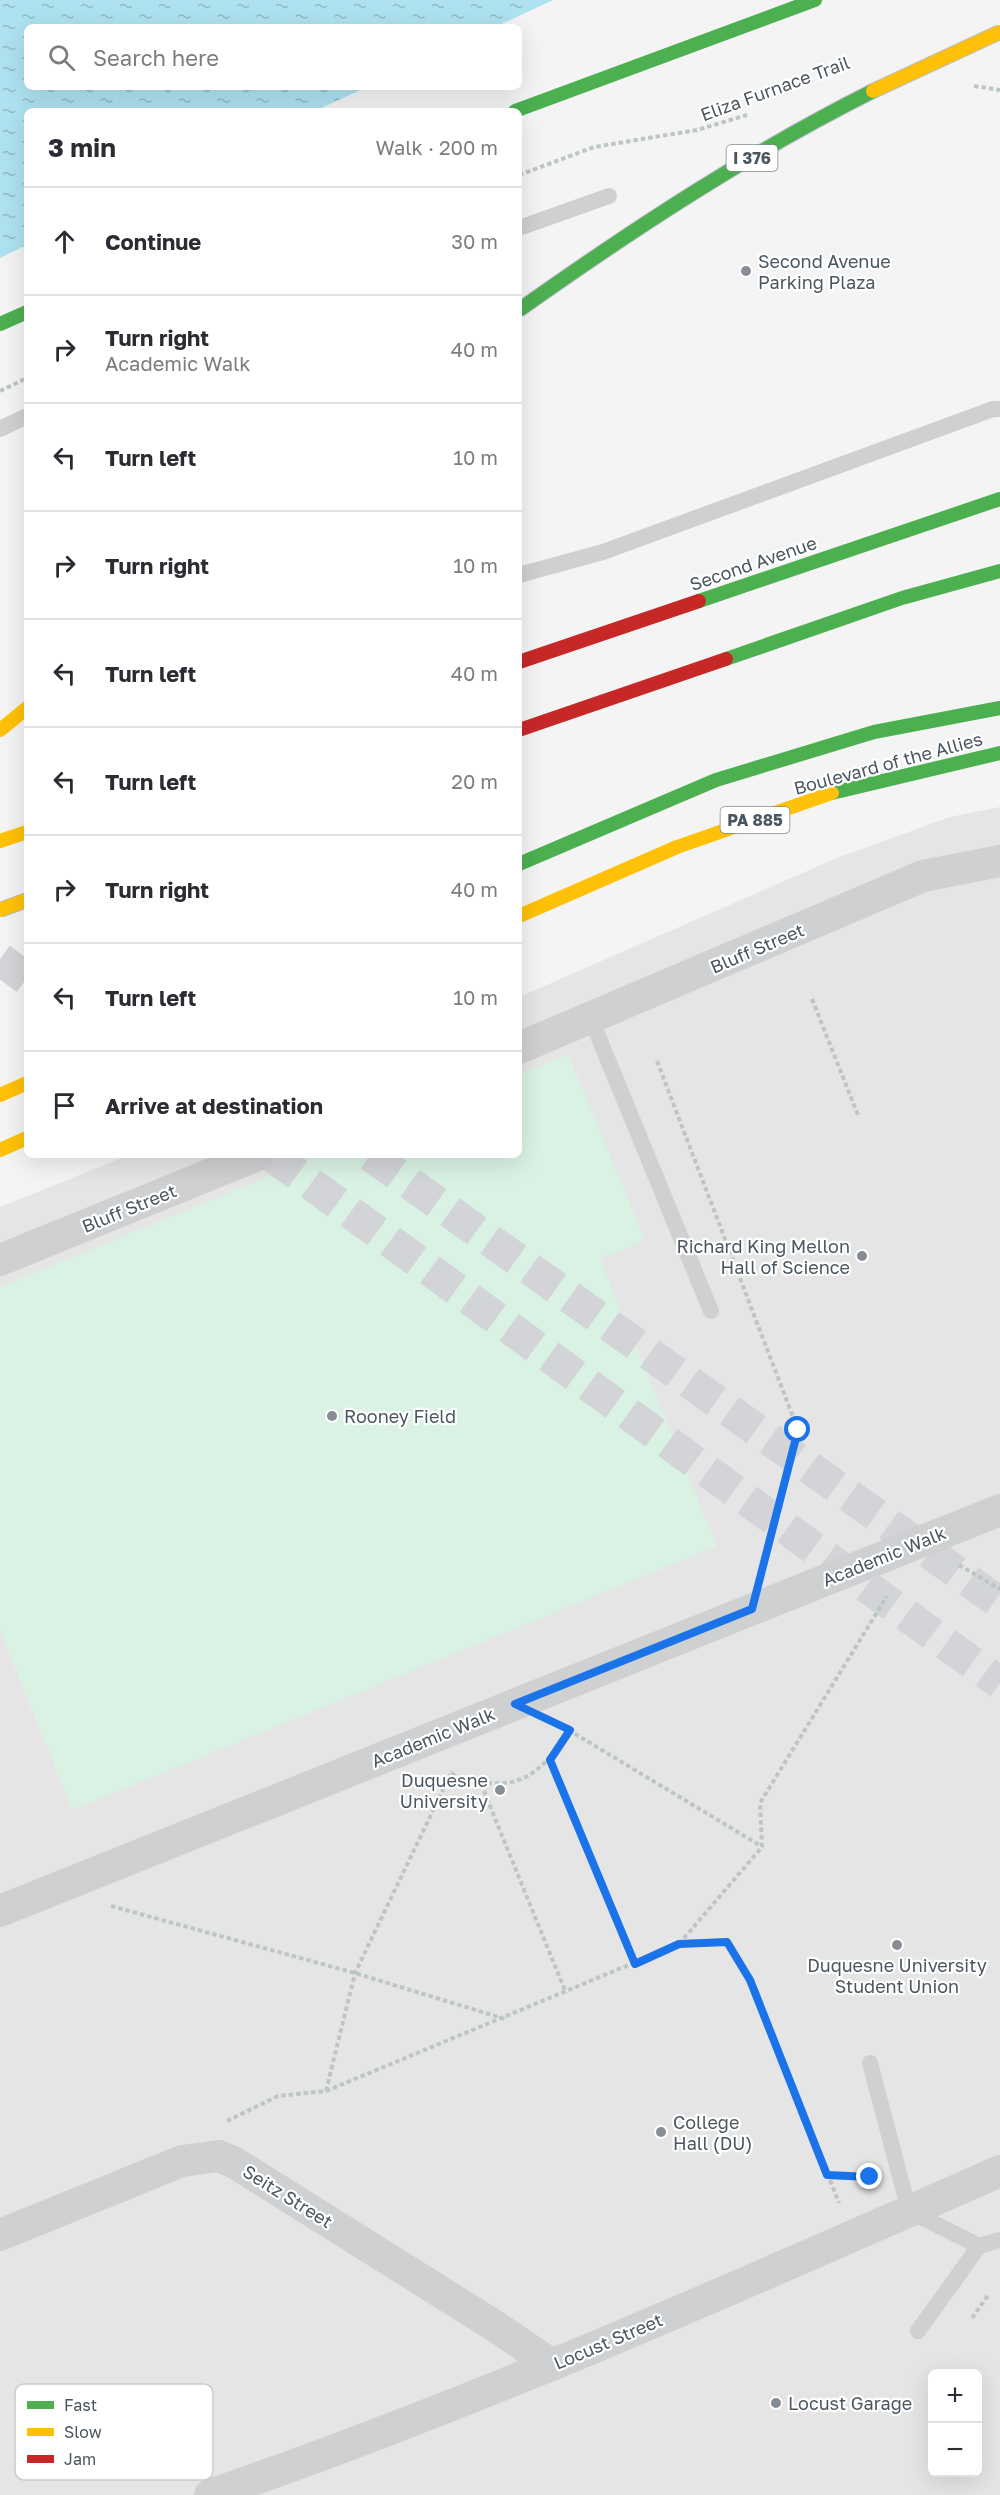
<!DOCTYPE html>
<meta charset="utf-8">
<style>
:root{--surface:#fff;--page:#f7f7f7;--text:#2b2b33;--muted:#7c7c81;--line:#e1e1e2}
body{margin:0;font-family:"Golos Text",sans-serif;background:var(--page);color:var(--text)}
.controls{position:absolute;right:18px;bottom:18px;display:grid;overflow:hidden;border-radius:9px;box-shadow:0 6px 24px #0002}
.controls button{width:54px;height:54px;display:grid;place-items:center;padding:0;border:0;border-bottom:2px solid var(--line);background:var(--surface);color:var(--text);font:30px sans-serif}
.stop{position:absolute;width:18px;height:18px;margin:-14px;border:4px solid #1a73e8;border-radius:50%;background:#fff}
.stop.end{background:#1a73e8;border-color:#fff;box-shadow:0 2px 6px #0008}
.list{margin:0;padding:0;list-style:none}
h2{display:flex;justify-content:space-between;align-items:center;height:78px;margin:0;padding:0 24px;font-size:26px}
h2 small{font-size:20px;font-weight:400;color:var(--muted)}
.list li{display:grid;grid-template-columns:39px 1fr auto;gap:18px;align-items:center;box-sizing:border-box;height:108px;padding:0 24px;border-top:2px solid var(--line)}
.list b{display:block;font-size:22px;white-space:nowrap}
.list p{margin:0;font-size:20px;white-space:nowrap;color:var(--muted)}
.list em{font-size:20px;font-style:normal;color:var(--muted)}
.icon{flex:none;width:33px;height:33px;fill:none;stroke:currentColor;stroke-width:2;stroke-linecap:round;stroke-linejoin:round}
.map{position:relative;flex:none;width:1000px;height:2495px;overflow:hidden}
.search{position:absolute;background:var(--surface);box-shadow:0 6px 24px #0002;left:24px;top:24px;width:498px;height:66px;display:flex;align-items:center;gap:15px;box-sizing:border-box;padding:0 21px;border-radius:9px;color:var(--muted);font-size:22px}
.panel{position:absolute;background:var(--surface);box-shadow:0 6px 24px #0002;left:24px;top:108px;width:498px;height:1050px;border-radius:9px}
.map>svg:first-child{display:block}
.education{fill:#e6e5e6;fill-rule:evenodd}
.park{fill:#d9f2e3}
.water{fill:url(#water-ripples)}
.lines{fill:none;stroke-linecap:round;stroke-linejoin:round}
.secondary-tunnel{stroke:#d2d4d7;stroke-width:33;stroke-dasharray:33 16;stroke-linecap:butt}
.path{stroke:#bcc7c4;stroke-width:4;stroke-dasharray:4.5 3;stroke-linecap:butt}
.lane{stroke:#ced0d2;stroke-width:16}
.street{stroke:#ced0d2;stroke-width:32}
.fast{stroke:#4caf50;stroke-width:14}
.slow{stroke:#ffc107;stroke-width:14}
.jam{stroke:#c62828;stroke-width:14}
.fast-bridge-casing{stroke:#b9bec3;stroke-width:16;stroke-linecap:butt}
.slow-bridge-casing{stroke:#b9bec3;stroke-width:16;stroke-linecap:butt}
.fast-bridge{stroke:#4caf50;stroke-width:14}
.slow-bridge{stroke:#ffc107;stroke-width:14}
.route{stroke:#1a73e8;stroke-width:8}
.poi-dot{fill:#868d94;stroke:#fff;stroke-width:2}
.labels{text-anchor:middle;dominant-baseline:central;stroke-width:4.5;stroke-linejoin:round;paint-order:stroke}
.shield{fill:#fff;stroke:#808990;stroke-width:1.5}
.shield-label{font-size:16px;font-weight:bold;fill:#4a5661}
.street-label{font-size:18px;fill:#4a5661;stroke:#fff}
.poi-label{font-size:18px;fill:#4a5661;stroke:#fff;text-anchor:start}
.key{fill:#fff;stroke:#c9ccd0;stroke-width:1.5}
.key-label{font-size:16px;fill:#4a5661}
</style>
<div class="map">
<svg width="1000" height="2495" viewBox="0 0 1000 2495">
<defs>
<pattern id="water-ripples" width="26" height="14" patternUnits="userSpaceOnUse" patternTransform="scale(1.5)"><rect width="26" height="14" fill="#aee2f0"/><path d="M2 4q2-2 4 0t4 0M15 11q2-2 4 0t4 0" fill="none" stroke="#90bac6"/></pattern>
</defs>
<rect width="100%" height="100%" fill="#f4f4f4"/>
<path class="education" d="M1000,807V2495H0V1207L129,1155H519V997L837,858L950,817ZM932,2374H978V2472H932Z"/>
<path class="park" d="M568,1054L645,1240L600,1259L717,1546L72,1810L0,1631V1287L321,1155H519V1074Z"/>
<path class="water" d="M0,0H553L495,27H27V87H367L315,111H27V245L0,258Z"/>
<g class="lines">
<g class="secondary-tunnel">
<path d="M0,959L27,979"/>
<path d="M271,1155L1000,1683"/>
<path d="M370,1155L1000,1603"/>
</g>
<g class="path">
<path d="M974,86L1000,90"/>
<path d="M519,175L594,147L697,130L747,115"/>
<path d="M0,391L27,378"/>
<path d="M812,999L858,1115"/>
<path d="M657,1061L798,1430L763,1565"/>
<path d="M959,1565L1000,1589"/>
<path d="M562,1726L761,1846"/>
<path d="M550,1760L635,1964"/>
<path d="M451,1774C512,1794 535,1783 570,1730"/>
<path d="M481,1784L566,1993"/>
<path d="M111,1906L355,1973L505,2019"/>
<path d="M679,1944L727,1943L751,1980L839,2203"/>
<path d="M326,2091L355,1973L452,1771"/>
<path d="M227,2121L278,2096L326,2091L679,1944L762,1847L760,1803L887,1596"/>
<path d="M827,2175L869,2177"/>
<path d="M972,2318L989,2294"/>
</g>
<g class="lane">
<path d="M519,228L609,196"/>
<path d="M0,429L27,416"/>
<path d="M519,575L603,552L993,409H1000"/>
<path d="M591,1019L711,1311"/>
<path d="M870,2063L909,2211L979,2246L1000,2240"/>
<path d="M918,2331L979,2246"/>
</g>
<g class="street">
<path d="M519,1048L923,876L1000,861"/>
<path d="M0,1260L258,1155"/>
<path d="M0,1911L1000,1510"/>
<path d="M0,2235L182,2161L219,2156L235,2163L498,2328L552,2365"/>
<path d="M210,2495C479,2402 740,2286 1000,2171"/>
</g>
<g class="fast">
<path d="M515,111L815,0"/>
<path d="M0,324L27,312"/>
<path d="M699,601L1000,499"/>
<path d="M726,659L902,598L1000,571"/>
<path d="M832,793L1000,753"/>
<path d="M519,864L716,780L874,732L1000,708"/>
</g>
<g class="slow">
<path d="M0,730L27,708"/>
<path d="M0,841L27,832"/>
<path d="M519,916L677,847L832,793"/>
<path d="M0,1095L27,1083"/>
<path d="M0,1150L27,1138"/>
</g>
<g class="jam">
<path d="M519,662L699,601"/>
<path d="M519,730L726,659"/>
</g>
<defs>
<path id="fast-bridge" d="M519,310C632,230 749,153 873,91"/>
<g id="slow-bridge">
<path d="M873,91L1000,32"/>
<path d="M0,910L27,900"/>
</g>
</defs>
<use href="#fast-bridge" class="fast-bridge-casing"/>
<use href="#slow-bridge" class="slow-bridge-casing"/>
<use href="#fast-bridge" class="fast-bridge"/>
<use href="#slow-bridge" class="slow-bridge"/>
</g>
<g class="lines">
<path class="route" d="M798,1430L752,1609L515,1704L570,1730L550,1760L635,1964L679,1944L727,1942L750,1980L827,2175L870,2177"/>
</g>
<g class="poi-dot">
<circle cx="746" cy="271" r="6"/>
<circle cx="862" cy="1256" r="6"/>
<circle cx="332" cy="1416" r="6"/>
<circle cx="500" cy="1790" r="6"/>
<circle cx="897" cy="1945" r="6"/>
<circle cx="661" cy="2132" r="6"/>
<circle cx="776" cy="2403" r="6"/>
</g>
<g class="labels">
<g class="shield">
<rect x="726.5" y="145" width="51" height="26" rx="4.5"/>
<rect x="720.5" y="807" width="69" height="26" rx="4.5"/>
</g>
<g class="shield-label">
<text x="752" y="158">I 376</text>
<text x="755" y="820">PA 885</text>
</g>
<g class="street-label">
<text transform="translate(775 88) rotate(-20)">Eliza Furnace Trail</text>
<text transform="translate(753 563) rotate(-19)">Second Avenue</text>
<text transform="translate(888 763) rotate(-15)">Boulevard of the Allies</text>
<text transform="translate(757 948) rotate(-23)">Bluff Street</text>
<text transform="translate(129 1208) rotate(-22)">Bluff Street</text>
<text transform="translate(884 1556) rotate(-22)">Academic Walk</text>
<text transform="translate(433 1737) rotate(-22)">Academic Walk</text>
<text transform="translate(288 2196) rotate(32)">Seitz Street</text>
<text transform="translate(608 2341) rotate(-23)">Locust Street</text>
</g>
<g class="poi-label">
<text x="758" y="261">Second Avenue<tspan x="758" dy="21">Parking Plaza</tspan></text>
<text x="850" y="1246" text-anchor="end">Richard King Mellon<tspan x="850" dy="21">Hall of Science</tspan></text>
<text x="344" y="1416">Rooney Field</text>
<text x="488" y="1780" text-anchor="end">Duquesne<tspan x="488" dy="21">University</tspan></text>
<text x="897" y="1965" text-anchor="middle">Duquesne University<tspan x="897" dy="21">Student Union</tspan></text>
<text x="673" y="2122">College<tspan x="673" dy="21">Hall (DU)</tspan></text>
<text x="788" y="2403">Locust Garage</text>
</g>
</g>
<rect x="15" y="2384" width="198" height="96" rx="9" class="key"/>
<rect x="27" y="2401" width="27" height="8" fill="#4caf50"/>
<rect x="27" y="2428" width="27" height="8" fill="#ffc107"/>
<rect x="27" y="2455" width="27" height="8" fill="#c62828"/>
<g class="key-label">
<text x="64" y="2411">Fast</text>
<text x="64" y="2438">Slow</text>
<text x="64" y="2465">Jam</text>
</g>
</svg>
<div class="controls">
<button>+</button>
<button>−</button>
</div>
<div class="stop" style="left:798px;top:1430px"></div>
<div class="stop end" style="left:870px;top:2177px"></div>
<div class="search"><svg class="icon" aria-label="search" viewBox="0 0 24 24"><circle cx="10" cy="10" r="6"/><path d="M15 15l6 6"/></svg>Search here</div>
<section class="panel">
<h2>3 min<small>Walk · 200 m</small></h2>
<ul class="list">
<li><svg class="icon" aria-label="ahead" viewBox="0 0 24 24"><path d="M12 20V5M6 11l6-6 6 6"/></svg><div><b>Continue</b></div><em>30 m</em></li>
<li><svg class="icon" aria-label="right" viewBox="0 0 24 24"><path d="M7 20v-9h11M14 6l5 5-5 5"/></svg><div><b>Turn right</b><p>Academic Walk</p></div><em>40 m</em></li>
<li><svg class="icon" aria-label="left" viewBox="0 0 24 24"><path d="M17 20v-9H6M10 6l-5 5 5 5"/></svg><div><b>Turn left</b></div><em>10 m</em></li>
<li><svg class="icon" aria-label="right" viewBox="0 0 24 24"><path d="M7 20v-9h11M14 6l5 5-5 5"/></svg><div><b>Turn right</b></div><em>10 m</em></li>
<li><svg class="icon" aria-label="left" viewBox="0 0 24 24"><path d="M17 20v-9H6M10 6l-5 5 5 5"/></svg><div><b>Turn left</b></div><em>40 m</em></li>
<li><svg class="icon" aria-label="left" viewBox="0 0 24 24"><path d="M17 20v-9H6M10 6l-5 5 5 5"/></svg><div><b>Turn left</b></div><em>20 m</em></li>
<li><svg class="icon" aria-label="right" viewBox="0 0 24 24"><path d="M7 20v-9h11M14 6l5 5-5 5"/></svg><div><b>Turn right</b></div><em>40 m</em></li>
<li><svg class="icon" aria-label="left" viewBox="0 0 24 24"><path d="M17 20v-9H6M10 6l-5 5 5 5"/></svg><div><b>Turn left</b></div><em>10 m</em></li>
<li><svg class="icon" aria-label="arrive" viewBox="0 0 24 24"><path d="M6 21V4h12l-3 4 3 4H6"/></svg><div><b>Arrive at destination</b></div></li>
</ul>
</section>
</div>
